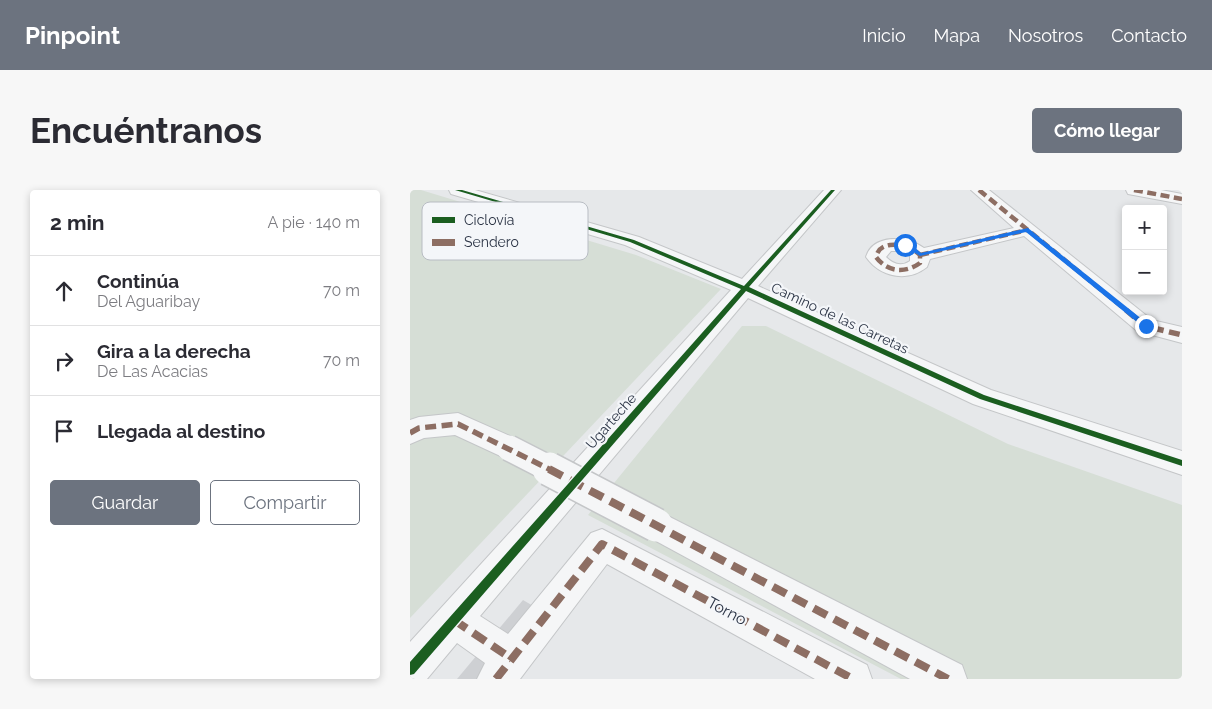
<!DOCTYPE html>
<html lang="es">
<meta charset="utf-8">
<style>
:root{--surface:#fff;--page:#f7f7f7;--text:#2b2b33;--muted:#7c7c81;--line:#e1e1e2;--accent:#6c737f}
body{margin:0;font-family:Raleway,sans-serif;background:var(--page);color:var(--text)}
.controls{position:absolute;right:15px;top:15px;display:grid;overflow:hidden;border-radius:5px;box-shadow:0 2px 8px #0003}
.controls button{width:45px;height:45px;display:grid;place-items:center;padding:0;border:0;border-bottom:1px solid var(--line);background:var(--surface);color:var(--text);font:25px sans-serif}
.stop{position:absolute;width:15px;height:15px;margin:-11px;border:4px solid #1a73e8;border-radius:50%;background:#fff}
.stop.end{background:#1a73e8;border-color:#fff;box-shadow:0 1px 5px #0008}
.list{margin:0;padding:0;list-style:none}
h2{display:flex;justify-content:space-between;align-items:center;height:65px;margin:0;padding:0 20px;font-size:21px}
h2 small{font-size:16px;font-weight:400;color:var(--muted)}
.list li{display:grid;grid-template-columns:32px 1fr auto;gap:15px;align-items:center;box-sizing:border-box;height:70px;padding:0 20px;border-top:1px solid var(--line)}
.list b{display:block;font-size:19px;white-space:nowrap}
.list p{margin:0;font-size:16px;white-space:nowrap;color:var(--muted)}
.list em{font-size:16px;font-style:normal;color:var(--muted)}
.actions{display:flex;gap:10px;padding:15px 20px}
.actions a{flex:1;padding:11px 0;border:1px solid var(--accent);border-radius:5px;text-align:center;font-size:18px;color:var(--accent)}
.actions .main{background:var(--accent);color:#fff}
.icon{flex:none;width:28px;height:28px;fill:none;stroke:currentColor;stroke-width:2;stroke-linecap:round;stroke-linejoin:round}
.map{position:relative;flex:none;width:772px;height:489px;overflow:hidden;border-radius:5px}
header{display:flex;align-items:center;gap:30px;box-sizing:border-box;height:70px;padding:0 25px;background:var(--accent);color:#fff}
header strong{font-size:24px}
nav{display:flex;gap:28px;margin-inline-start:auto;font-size:18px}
.intro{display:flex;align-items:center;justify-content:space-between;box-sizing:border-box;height:120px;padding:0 30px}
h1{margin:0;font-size:35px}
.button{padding:12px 22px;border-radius:5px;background:var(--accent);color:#fff;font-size:18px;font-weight:700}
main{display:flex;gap:30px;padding:0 30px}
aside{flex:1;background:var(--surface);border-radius:5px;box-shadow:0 2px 8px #0003}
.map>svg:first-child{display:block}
.green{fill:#d6ded6}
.building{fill:#ced0d3}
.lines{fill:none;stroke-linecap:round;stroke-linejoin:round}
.minor-casing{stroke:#c4c6c8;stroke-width:2}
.minor{fill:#f5f6f7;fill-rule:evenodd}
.minor-bridge-far1-casing{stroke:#c4c6c8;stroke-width:28;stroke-linecap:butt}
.minor-bridge-casing{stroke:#c4c6c8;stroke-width:36;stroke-linecap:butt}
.minor-bridge-far1{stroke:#f5f6f7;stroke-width:25}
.minor-bridge{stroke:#f5f6f7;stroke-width:33}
.quiet-far2{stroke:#8d6e63;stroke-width:4.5;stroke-dasharray:9 4.5;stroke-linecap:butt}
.quiet-far1{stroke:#8d6e63;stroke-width:5.5;stroke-dasharray:11 5.5;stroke-linecap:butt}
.quiet{stroke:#8d6e63;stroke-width:8;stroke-dasharray:15 8;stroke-linecap:butt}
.cycleway-casing{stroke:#f4f6f9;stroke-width:3}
.cycleway{fill:#1b5e20;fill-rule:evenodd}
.route{fill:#1a73e8}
.labels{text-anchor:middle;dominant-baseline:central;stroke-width:4.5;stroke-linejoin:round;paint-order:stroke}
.street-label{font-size:14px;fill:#2b3445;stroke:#f4f6f9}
.near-street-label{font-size:16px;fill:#2b3445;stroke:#f4f6f9}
.key{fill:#f4f6f9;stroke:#b8bcc3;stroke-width:1}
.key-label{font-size:14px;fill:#2b3445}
</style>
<header>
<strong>Pinpoint</strong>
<nav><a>Inicio</a><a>Mapa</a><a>Nosotros</a><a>Contacto</a></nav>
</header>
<div class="intro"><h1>Encuéntranos</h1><a class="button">Cómo llegar</a></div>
<main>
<aside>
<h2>2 min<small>A pie · 140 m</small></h2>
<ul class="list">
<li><svg class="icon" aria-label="ahead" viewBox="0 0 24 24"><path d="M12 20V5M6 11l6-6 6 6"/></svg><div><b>Continúa</b><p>Del Aguaribay</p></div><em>70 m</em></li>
<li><svg class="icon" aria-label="right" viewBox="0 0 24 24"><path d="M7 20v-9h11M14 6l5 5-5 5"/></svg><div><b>Gira a la derecha</b><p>De Las Acacias</p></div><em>70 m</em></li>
<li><svg class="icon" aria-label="arrive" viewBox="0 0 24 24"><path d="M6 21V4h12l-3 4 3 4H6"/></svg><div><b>Llegada al destino</b></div></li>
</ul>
<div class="actions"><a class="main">Guardar</a><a>Compartir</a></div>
</aside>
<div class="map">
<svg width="772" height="489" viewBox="0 0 772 489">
<rect width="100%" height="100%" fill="#e6e8ea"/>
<g class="green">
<path d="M0,0H11L226,65L311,99L0,428Z"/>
<path d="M332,136H356L598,254L772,315V489H491L178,325Z"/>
</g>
<path class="building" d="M113,410L130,420L75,489H47Z"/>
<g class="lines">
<defs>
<g id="minor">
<path d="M39,0H65L229,47L332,89L414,0H431L348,96L581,200L772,261V285L563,214L338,108L70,426L98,444L181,343L192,339L457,475L462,489H405L197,374L110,489H67L75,473L47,453L17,489H0V452L321,100L215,55L41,4Z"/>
<path d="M561,0H579L742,130L772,137V153L727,141L614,46L520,69L517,77C497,93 470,87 456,67C463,43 498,46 514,58L604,38ZM481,61H491L500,66V71C491,77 483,74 476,67Z"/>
<path d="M716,0H751L772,4V14L718,4Z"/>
<path d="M48,223L109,250L113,258L109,266L99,270L45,245L14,248L0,254V230L9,227Z"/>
<path d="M246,320L552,475L557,489H500L235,345L230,335L235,325Z"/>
</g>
</defs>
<use href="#minor" class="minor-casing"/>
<use href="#minor" class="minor"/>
<defs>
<path id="minor-bridge-far1" d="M99,258L142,280"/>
<path id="minor-bridge" d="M139,279L246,335"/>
</defs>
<use href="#minor-bridge-far1" class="minor-bridge-far1-casing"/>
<use href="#minor-bridge" class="minor-bridge-casing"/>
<use href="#minor-bridge-far1" class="minor-bridge-far1"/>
<use href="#minor-bridge" class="minor-bridge"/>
<g class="quiet-far2">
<path d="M569,0L717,121"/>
<path d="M724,0L772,9"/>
<path d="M480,55C492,54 501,57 510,65V73C495,84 477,82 466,67C468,59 473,56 480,55Z"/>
<path d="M510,65L617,40"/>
</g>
<g class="quiet-far1">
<path d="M716,120L735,136L772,145"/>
<path d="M0,243L9,238L48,234L141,280"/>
</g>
<g class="quiet">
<path d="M139,279L538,489"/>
<path d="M44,430L102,469"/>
<path d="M86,489L192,354L443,489"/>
</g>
<defs>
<path id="cycleway" d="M45,0H52L224,50L334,96L421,0H425L339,97L574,205L772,270V276L570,209L336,101L4,484L0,485V472L331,99L220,52Z"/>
</defs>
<use href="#cycleway" class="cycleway-casing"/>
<use href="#cycleway" class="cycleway"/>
</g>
<path class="route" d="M618,38L738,134V137H733L616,42L510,66L492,55L495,54L503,56L511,63Z"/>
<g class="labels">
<g class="street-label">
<text transform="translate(430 128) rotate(25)">Camino de las Carretas</text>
<text transform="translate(201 231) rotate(-49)">Ugarteche</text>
</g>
<g class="near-street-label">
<text transform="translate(317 421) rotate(28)">Torno</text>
</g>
</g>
<rect x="12" y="12" width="166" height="58" rx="8" class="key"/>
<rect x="22" y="27" width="23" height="6" fill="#1b5e20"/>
<rect x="22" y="49" width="23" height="7" fill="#8d6e63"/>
<g class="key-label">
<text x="54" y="35">Ciclovía</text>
<text x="54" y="57">Sendero</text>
</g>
</svg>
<div class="controls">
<button>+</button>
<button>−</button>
</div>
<div class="stop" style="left:495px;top:55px"></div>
<div class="stop end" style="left:736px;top:136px"></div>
</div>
</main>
